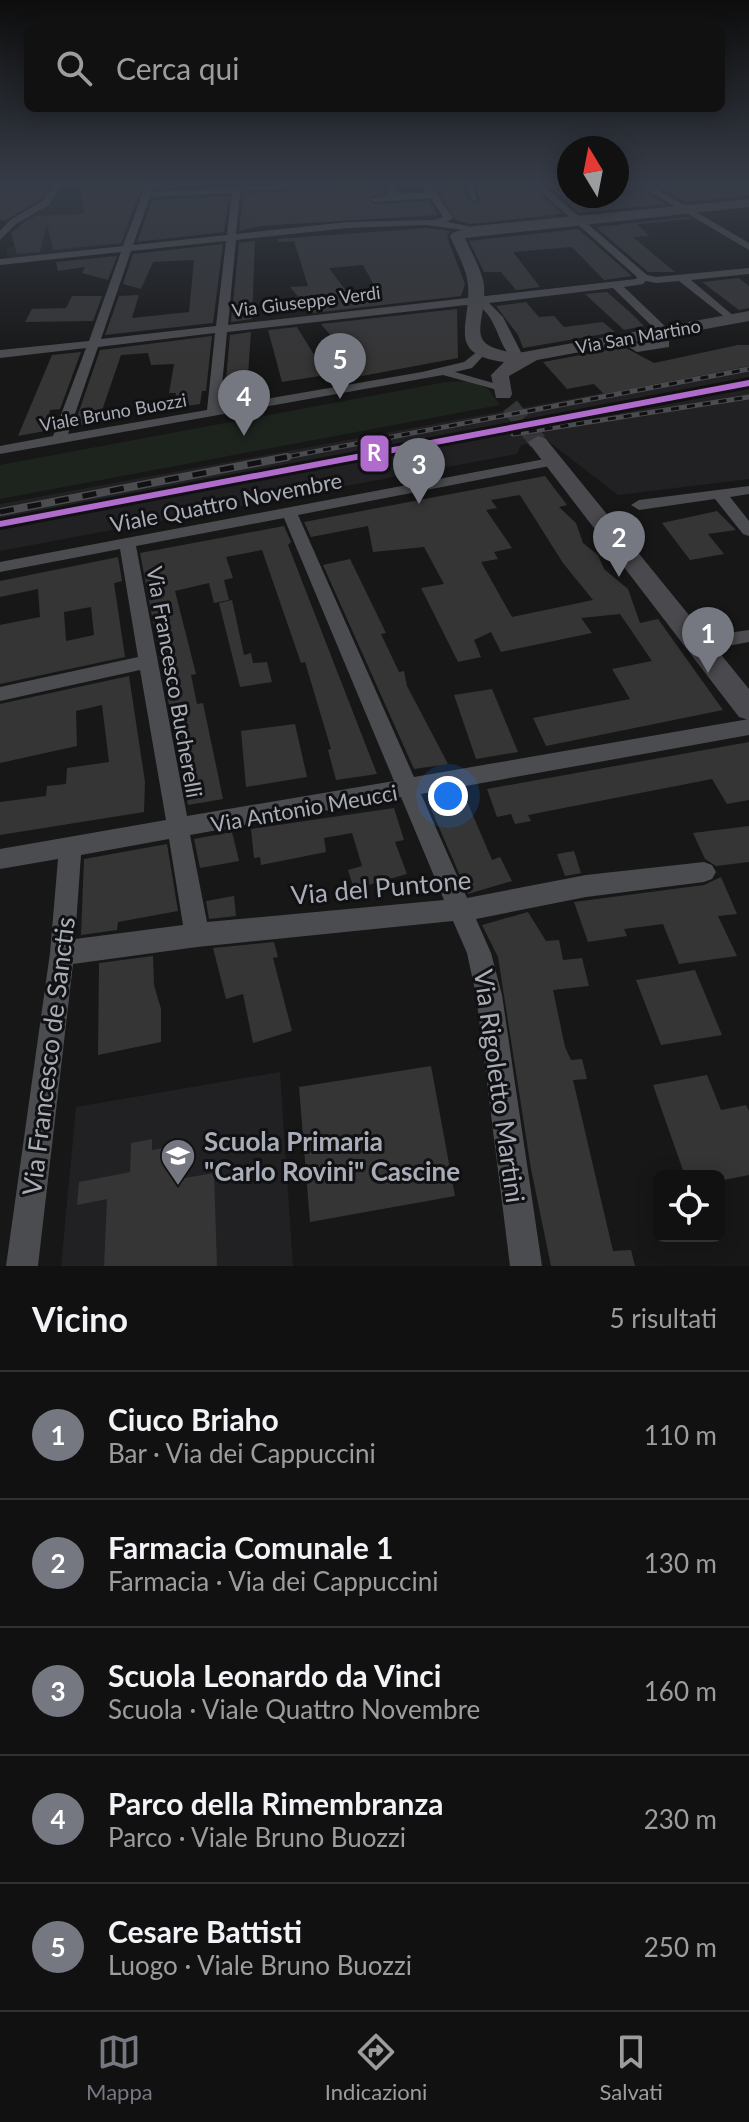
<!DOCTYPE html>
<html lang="it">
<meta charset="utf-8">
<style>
:root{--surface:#111;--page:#1e1f1f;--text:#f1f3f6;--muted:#9c9d9f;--line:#303131;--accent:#757880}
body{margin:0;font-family:Lato,sans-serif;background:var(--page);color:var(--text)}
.controls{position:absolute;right:24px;bottom:24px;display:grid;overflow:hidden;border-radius:12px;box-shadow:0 4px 20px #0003}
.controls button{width:72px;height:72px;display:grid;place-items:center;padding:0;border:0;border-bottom:2px solid var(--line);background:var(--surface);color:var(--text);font:40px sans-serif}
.compass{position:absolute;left:557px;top:136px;width:72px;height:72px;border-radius:50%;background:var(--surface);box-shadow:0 4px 20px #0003;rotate:350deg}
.you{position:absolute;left:448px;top:796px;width:28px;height:28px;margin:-20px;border:6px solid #fff;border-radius:50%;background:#1a73e8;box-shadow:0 0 0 12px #1a73e833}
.badge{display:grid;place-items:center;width:52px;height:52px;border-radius:50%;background:var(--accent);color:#fff;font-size:26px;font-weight:700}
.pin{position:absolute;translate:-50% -66px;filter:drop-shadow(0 2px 4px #0008)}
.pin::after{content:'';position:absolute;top:42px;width:28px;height:24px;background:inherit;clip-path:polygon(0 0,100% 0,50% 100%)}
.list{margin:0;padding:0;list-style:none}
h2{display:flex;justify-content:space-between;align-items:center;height:104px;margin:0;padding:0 32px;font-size:34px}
h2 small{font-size:26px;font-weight:400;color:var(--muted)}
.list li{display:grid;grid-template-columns:52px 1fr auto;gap:24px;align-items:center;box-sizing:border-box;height:128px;padding:0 32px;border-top:2px solid var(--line)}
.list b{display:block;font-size:30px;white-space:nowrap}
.list p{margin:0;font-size:26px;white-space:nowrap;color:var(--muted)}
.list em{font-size:26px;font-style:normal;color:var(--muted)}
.icon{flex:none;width:44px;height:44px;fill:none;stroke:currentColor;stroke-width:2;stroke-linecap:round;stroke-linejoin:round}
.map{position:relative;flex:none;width:749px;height:1266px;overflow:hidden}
.search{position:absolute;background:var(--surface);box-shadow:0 4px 20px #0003;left:24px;right:24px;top:24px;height:88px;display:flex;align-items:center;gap:20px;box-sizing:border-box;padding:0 28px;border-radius:12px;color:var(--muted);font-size:30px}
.sheet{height:744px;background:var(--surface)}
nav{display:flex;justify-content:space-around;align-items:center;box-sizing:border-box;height:112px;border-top:2px solid var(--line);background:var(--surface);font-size:22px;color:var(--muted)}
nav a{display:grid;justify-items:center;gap:4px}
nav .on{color:var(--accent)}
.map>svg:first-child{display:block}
.built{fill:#212123}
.green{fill:#1d241e}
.building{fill:#353536;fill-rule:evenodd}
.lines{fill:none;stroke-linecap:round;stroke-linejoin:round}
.secondary-tunnel{stroke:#343537;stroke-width:18;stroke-dasharray:18 9;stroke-linecap:butt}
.pedestrian{fill:#4b4c50;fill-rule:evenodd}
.minor{fill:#4b4c50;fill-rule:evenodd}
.secondary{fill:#4a4a4e;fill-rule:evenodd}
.rail-far1-casing{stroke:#4b4c4f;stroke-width:5}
.rail-casing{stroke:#4b4c4f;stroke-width:8}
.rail-far1{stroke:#111113;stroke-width:3;stroke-dasharray:8;stroke-linecap:butt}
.rail{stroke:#111113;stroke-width:5;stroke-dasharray:14;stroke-linecap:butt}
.rail-1-casing{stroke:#111113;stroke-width:6}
.rail-1{fill:#b06ccc;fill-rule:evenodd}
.labels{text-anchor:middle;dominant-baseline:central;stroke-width:6;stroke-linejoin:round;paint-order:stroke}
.far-street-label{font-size:18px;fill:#a8adb8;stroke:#111113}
.street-label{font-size:22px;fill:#a8adb8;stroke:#111113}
.near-street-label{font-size:26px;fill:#a8adb8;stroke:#111113}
.near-poi-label{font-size:26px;font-weight:bold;fill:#a8adb8;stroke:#111113;text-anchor:start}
.line-badge{stroke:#111113;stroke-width:3}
.badge-label{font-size:22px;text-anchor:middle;font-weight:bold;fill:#fff}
</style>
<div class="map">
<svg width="749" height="1266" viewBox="0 0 749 1266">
<rect width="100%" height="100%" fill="#171717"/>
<g class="built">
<path d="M84,212L81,225L132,224L126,244L15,258L7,256L6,250L21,241L20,237H10L24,220L34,214Z"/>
<path d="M749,366V479L618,495L548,441L521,445L517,454L0,551V504Z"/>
<path d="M280,1072L293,1266H61L76,1107Z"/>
</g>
<g class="green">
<path d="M90,191L101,207L81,222L83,212L34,214L52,205L57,196Z"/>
<path d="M471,381L488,389L500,405L0,499V465L446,382Z"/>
</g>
<g class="building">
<path d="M80,182H144L121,243L53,250L47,223L40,252L17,254L11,233L24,223L36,216L84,214Z"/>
<path d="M158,182H264L156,189Z"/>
<path d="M375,182L385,193L369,197L373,204L429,201L438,215L260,226L239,231L243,195Z"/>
<path d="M433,182H463L469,201L476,204L480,200L475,182H527L562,214L471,224L455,220Z"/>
<path d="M544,182L569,184V196L578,199L630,194L620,188L634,186L666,204L579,213Z"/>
<path d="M661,182H749V196L685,202L653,183Z"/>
<path d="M48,188L41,199L5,221L0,220V189Z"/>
<path d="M229,196L224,232L137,242L152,200Z"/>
<path d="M687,217L691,219L637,224L649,236L633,237L675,272H648L596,227Z"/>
<path d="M426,228L450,231L447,237L465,284L461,296L312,313L290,287L308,286L294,241L279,242L277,239ZM363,265L380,296L352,299L329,268Z"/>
<path d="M578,229L632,276L604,280L572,247L513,252L540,287L516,290L501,272H484L469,241Z"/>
<path d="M255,241L252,319L231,322L239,243Z"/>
<path d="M223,244L213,323L105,335L119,296L139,295L132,318L189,312L194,260L153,262L141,289L123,284L133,254Z"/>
<path d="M117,256L108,280L82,273L85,267L58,271L56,262Z"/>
<path d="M739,278L749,286V308L739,310L702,282Z"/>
<path d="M607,292L633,315L644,326L624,330L585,294Z"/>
<path d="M72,296H102L93,321L25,322L32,309L66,308Z"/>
<path d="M526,302L539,317L554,316L564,327L603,322L615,332L523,348L518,335L496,306Z"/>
<path d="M457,309L458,358L330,382L326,375L282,382L268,330L297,327L321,366L352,361L321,324Z"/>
<path d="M251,332L247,389L225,390L230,335Z"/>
<path d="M212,336L206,391H202L200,404L173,408L176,393H169L174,364L151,365L148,353L121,355L98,422L77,426L76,420L100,350Z"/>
<path d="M738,345H749V366L604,394L594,384L567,389L543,362L624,347L654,363Z"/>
<path d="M81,352L60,409L50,410L45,431L18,436L52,355Z"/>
<path d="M545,476L567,505L559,507L576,523L583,543L598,555L604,569L628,589L640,623L658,619L723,710L546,746L533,718L630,699L612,669L652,661L620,614L581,618L592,633L501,652L491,632L474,640L481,657L458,662L421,588L444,584L424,547L373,552L368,526L311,537L304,522ZM520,495L563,563L593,600L512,617L481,562L498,559L494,552L512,548L486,510L497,508L491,500Z"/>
<path d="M717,511L736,530L708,534L724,554L690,560L662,523Z"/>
<path d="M284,526L291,542L288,545L377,774L336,780L328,750L331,749L305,662L301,663L262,550L226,557L233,578L224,580L229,600L214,603L209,583L175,591L196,674L191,675L197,704L203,703L223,799L188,805L140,553Z"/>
<path d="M118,557L122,581L114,583L125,657L0,684V625L40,617L38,589L0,597V581ZM91,607L94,635L66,641L64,612Z"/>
<path d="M350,559L386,633L381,634L399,672L404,671L407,686L448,764L414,769L323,565Z"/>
<path d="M232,600L244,655L251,653L253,663L267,662L272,682L240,687L219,603Z"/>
<path d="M129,676L145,782L144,812L0,835V802L46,796L47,786L66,784L67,768L109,762L102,705L76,711L77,746L0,763V704Z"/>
<path d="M492,689L518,752L476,759L454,695Z"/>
<path d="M295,724L307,777L246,787L241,731Z"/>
<path d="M749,742V800L727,804L712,779L528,815L531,821L515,824L511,814L497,817L487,789Z"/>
<path d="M466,799L492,860L500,857L512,881L468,894L431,809Z"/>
<path d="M394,808L404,840L395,842L407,874L354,889L348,870L362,866L352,833L324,838L326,852L261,865L260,857L254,858L251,829Z"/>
<path d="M749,826V862L716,866L705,859L693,833Z"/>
<path d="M232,832L239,861L200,868L194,839Z"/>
<path d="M167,844L178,911L118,922L117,930L81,935L84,859Z"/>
<path d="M574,851L581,873L565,876L557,854Z"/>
<path d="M721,877L737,914L718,916L737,956L679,964L663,924L624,929L627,936L588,942L574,902L704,885Z"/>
<path d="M234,896L236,916L209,919L206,901Z"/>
<path d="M528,912L546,941L559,940L563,960L582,958L589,986L553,990L565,1047L571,1060L582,1059L587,1079L573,1080L613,1251L631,1250L635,1266H551L531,1169L498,957L482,925Z"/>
<path d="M274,942L278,957L273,958L292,1031L253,1043L243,994L226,999L213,948Z"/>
<path d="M153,956L154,985L161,1009V1042L98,1055L99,963Z"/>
<path d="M695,970L722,1035L661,1045L636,980Z"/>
<path d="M431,1066L455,1196L310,1222L299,1087Z"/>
<path d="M707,1075L721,1110L746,1105L749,1111V1175L719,1181V1176H685L653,1085Z"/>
<path d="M152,1139V1150L184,1144L185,1178L214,1173L217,1266H104L107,1199L77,1205L79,1182L130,1172L131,1143Z"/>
</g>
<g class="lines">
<path class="secondary-tunnel" d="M510,406L538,442"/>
<path class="pedestrian" d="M466,182H472L477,201L472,200Z"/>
<g class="minor">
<path d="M0,182H63L49,205L16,224L0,240V231L10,220L43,201L53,185L0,186Z"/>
<path d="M147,182H155L152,192L319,182H372L240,192L236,234L348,222L435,220L443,217L431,198L375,202L371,199L390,195L380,182H389L398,194L427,193L421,182H429L453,218L447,222L483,229L478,232L426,225L348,228L236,240L228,325L636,279L637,277L530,182H539L647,275L656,277L749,268V274L691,280L735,317L737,319L731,322L679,281L656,283L646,281L643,284L624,287L669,330V347L637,352L618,340V336H626L639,344L659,341L657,331L613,288L489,303L503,317L524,358L518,362C496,350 500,316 475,304L227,332L220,407L422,372L464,362L478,351L484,355L472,368L455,372L500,385L494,389L443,375L0,454V446L53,436L86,348L0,358V350L89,341L121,252L0,265V259L123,246ZM232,193L227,235L133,245L150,197ZM226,241L216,326L101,339L131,251ZM215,333L207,410L68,434L98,347Z"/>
<path d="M634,182H645L749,243V250Z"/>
<path d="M555,457L562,461L560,464L298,515L414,777L749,719V735L421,794L467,898L586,875L704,862L712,865L716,872L712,879L704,882L586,897L476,919L491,953L502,995L542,1266H510L476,995L467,953L453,921L197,947L73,964L38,1266H6L50,953L58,859L0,869V849L166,820L140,670L0,701V687L138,657L120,549L0,572V562ZM284,518L394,781L187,816L136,546ZM401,797L444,900L207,922L190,835ZM169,839L183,925L75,939L81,855Z"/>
<path d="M749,486V494L730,497L749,521V536L743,534L715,499L639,510L631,505L639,500Z"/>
<path d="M749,630V642L700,651L691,644L700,637Z"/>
</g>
<g class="secondary">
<path d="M749,199V207L465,238C471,252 482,270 484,285C487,326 460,346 518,353L749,311V321L537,360L509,376L512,394L510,398H496L491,375L504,362C445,354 471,325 468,285C467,269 456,251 450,236L452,233L474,226Z"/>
<path d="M538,436L545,438L749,689V720L739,717L531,446L528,442Z"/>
</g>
<defs>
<g id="rail-far1">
<path d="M513,434L749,397"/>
<path d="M276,459L749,369"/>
</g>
<path id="rail" d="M0,512L287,457"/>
</defs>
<use href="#rail-far1" class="rail-far1-casing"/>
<use href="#rail" class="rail-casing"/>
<use href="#rail-far1" class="rail-far1"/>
<use href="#rail" class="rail"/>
<defs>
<path id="rail-1" d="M749,380V386L0,527V521Z"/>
</defs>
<use href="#rail-1" class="rail-1-casing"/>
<use href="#rail-1" class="rail-1"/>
</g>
<linearGradient id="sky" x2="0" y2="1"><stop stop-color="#0d0d0d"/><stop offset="0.51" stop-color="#363c47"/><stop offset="1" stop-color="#363c47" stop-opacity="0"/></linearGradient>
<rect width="749" height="360" fill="url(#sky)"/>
<defs>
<symbol id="school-pin" viewBox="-11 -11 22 30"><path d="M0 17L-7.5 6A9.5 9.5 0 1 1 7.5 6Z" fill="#757880" stroke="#111113"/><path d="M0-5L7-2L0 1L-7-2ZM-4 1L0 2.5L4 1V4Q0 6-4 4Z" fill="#fff"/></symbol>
</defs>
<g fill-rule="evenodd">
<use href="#school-pin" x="158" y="1136" width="40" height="54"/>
</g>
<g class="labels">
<g class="far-street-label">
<text transform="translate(306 301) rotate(-7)">Via Giuseppe Verdi</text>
<text transform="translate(638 336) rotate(-10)">Via San Martino</text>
<text transform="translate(113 412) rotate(-10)">Viale Bruno Buozzi</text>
</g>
<g class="street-label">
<text transform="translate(226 502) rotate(-11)">Viale Quattro Novembre</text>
<text transform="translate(175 682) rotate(80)">Via Francesco Bucherelli</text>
<text transform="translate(304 808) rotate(-10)">Via Antonio Meucci</text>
</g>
<g class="near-street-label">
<text transform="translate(381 887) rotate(-5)">Via del Puntone</text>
<text transform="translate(48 1056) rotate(-83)">Via Francesco de Sanctis</text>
<text transform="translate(500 1086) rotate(82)">Via Rigoletto Martini</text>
</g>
<g class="near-poi-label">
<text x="204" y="1141">Scuola Primaria<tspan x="204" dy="30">"Carlo Rovini" Cascine</tspan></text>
</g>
</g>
<rect class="line-badge" x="359" y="434" width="31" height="39" rx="8" fill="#b06ccc"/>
<g class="badge-label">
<text x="374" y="461">R</text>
</g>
</svg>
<div class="controls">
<button><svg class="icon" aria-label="locate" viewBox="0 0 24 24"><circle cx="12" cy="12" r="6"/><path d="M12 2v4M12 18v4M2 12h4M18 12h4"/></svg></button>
</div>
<svg class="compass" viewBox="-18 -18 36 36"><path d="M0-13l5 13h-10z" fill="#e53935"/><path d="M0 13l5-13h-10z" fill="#9c9d9f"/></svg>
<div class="you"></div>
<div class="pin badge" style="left:708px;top:673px">1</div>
<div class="pin badge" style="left:619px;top:577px">2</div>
<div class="pin badge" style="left:419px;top:504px">3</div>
<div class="pin badge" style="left:244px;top:436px">4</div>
<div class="pin badge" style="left:340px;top:399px">5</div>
<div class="search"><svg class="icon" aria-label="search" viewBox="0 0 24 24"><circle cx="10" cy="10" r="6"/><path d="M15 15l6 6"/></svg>Cerca qui</div>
</div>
<section class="sheet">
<h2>Vicino<small>5 risultati</small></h2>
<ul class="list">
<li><span class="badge">1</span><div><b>Ciuco Briaho</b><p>Bar · Via dei Cappuccini</p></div><em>110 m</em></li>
<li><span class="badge">2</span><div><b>Farmacia Comunale 1</b><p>Farmacia · Via dei Cappuccini</p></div><em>130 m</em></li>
<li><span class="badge">3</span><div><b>Scuola Leonardo da Vinci</b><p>Scuola · Viale Quattro Novembre</p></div><em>160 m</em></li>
<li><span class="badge">4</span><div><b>Parco della Rimembranza</b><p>Parco · Viale Bruno Buozzi</p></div><em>230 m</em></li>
<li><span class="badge">5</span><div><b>Cesare Battisti</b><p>Luogo · Viale Bruno Buozzi</p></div><em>250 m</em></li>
</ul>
</section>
<nav>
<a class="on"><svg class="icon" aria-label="map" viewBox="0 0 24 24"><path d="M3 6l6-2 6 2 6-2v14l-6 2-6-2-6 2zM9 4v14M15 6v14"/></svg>Mappa</a>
<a><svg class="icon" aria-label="directions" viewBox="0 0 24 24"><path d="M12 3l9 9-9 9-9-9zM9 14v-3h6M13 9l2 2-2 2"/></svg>Indicazioni</a>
<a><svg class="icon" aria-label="saved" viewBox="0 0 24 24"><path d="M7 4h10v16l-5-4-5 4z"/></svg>Salvati</a>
</nav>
